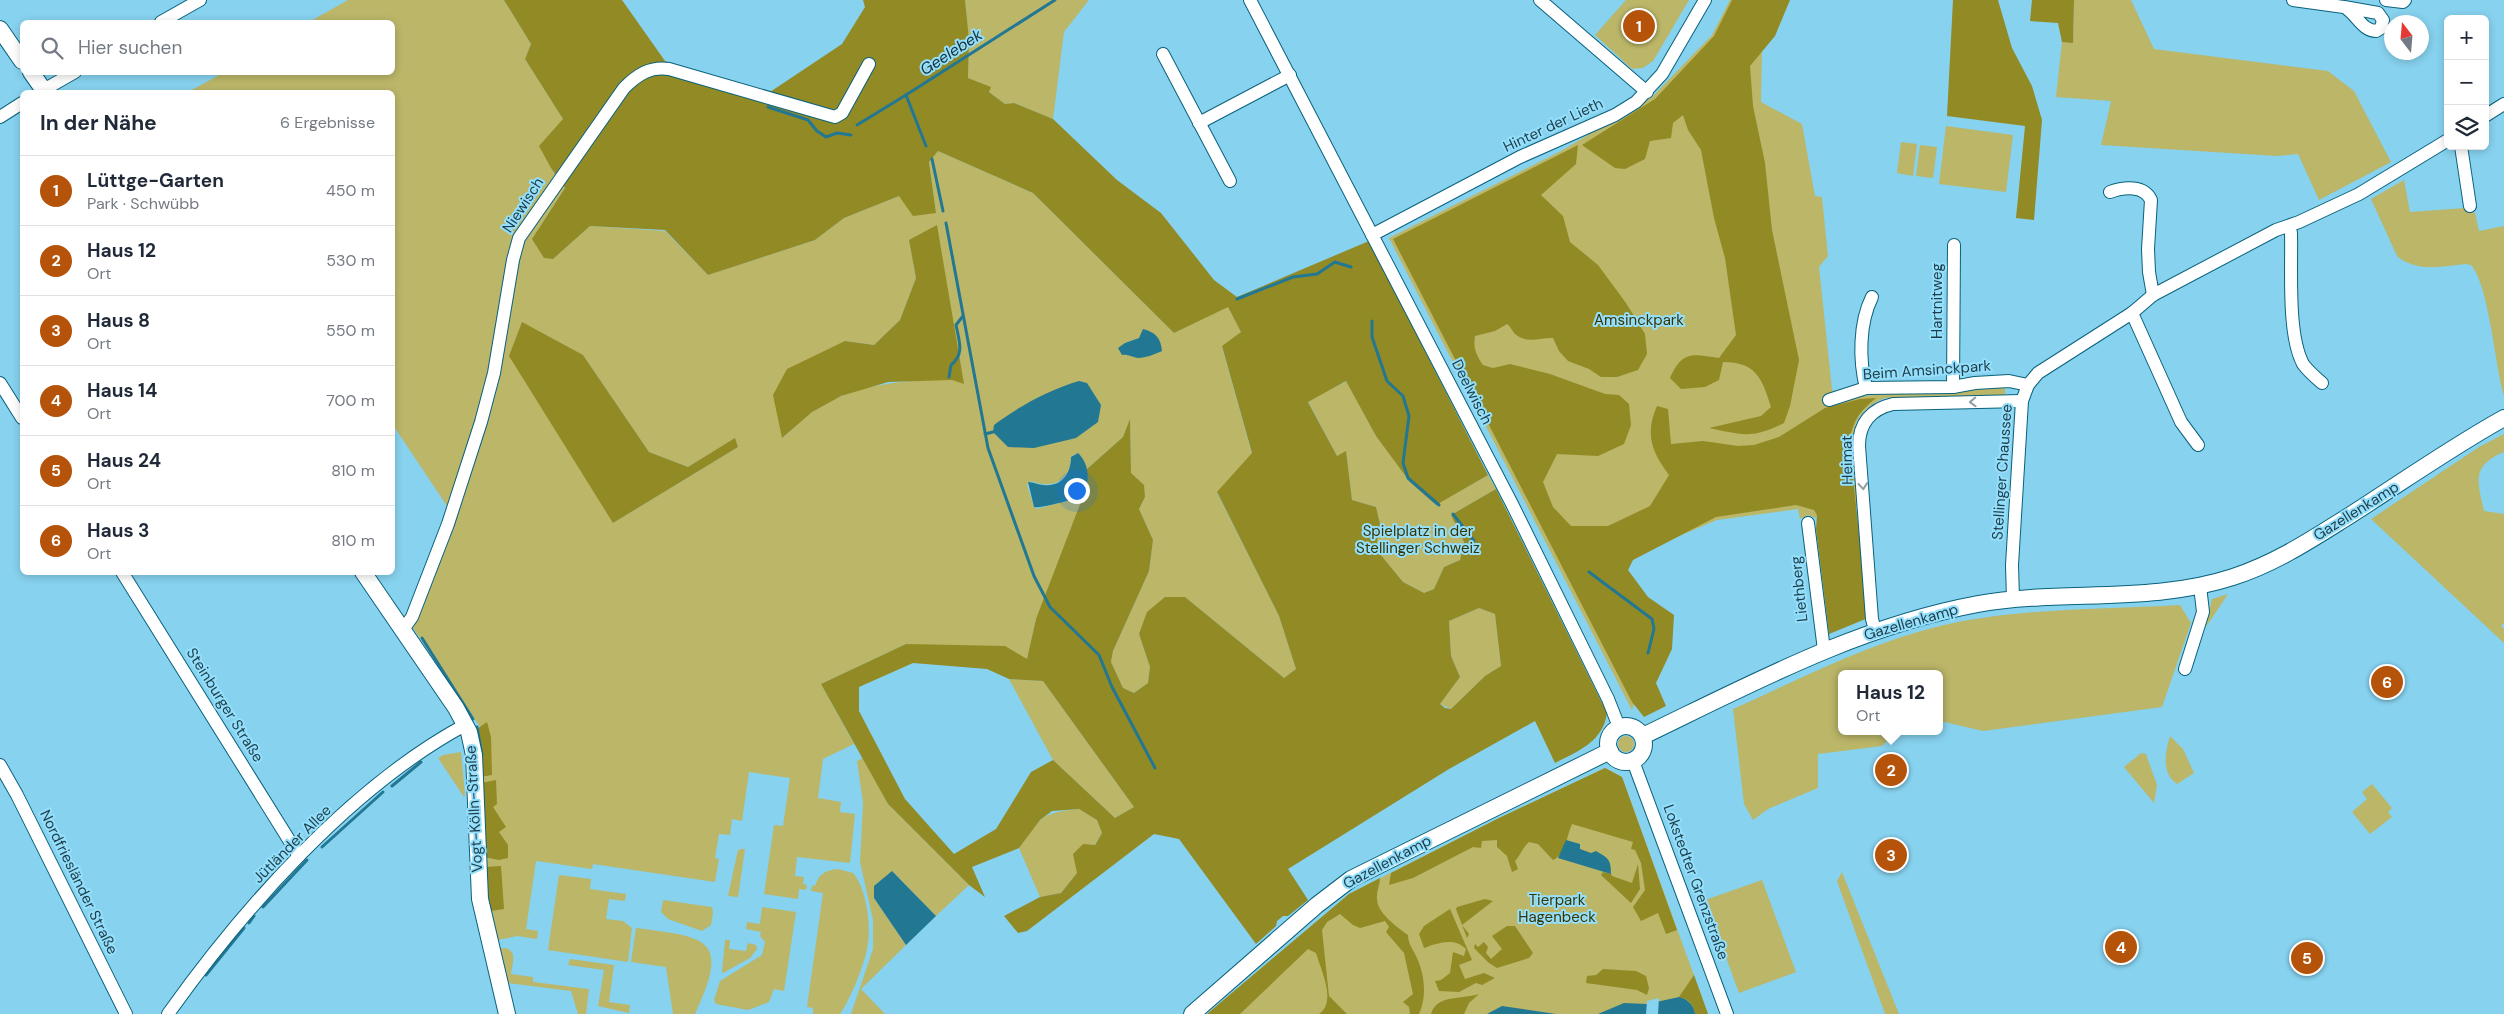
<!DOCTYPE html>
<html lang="de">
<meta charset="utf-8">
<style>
:root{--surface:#fff;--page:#f2f2f3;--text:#1f2937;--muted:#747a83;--line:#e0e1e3;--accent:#b45309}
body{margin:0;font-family:"DM Sans",sans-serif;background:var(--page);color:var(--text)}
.controls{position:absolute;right:15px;top:15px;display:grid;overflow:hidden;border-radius:8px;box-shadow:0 2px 8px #0003}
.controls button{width:45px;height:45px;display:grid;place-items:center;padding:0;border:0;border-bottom:1px solid var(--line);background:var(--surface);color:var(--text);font:25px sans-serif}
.compass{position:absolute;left:2384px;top:15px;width:45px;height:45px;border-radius:50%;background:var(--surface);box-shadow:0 2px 8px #0003;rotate:344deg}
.you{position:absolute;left:1076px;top:490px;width:18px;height:18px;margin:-12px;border:4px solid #fff;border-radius:50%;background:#1a73e8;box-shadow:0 0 0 8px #1a73e833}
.badge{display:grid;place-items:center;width:32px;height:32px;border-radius:50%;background:var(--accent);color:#fff;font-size:16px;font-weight:700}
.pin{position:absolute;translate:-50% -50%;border:2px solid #fff;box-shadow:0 1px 5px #0006}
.popup{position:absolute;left:1838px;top:670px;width:105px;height:65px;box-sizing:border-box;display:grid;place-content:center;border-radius:8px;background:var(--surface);filter:drop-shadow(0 1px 4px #0005);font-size:16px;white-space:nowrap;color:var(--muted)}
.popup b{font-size:19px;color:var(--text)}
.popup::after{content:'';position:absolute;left:50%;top:100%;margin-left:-10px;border:10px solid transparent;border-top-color:var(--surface)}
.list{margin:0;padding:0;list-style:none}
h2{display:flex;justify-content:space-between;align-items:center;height:65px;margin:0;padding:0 20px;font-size:21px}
h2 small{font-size:16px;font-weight:400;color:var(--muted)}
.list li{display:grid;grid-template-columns:32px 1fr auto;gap:15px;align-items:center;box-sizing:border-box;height:70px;padding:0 20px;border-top:1px solid var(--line)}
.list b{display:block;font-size:19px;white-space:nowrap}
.list p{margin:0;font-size:16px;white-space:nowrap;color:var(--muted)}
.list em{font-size:16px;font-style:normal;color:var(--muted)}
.icon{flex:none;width:28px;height:28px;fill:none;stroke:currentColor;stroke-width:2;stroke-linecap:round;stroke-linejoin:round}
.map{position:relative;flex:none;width:2504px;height:1014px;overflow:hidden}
.search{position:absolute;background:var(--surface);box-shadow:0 2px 8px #0003;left:20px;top:20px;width:375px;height:55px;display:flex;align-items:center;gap:12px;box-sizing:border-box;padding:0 18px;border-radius:8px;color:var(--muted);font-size:19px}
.panel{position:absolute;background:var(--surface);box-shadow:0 2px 8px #0003;left:20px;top:90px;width:375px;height:485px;border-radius:8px}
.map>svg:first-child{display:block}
.green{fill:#bbb668;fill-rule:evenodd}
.forest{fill:#928a25;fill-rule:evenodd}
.water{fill:#227793}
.pier{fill:#87d2ef}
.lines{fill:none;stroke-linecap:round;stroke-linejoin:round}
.stream{stroke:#227793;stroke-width:3}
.minor-casing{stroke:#09627c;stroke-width:14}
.tertiary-casing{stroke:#09627c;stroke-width:18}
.minor{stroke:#fff;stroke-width:12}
.tertiary{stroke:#fff;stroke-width:16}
.oneway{stroke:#8e9ea4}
.labels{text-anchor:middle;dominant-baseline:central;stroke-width:4;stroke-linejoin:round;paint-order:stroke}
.street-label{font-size:15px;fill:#1e3d49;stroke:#94dffc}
.park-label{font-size:15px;fill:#393500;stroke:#94dffc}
.water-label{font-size:16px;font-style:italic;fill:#17303a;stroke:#94dffc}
</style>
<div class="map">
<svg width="2504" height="1014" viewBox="0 0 2504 1014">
<rect width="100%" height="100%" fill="#87d2ef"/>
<g class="green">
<path d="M348,0H504L531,44L525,59L563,119L551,168L565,188L532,239L553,259L590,226L665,231L708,275L815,240L844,218L899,196L936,213L929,162L938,151L1033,193L1174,333L1228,306L1241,332L1222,347L1252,454L1217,493L1279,616L1296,669L1284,678L1185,597L1139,634L1150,667L1148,683L1134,693L1123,688L1111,662L1113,651L1149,571L1153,540L1139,509L1145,497L1131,473L1130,421L1123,437L1087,469L1077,453L1071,457C1071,480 1053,490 1031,481L1027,485L1034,507L1037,509L1083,496L1042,609L1036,619L1027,660L906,644L821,684L854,744L823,759L818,798L841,802L840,812L855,814L850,863L797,857L795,876L804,877L803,884L807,885L806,890L799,889L798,899L764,894L774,825L783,826L790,778L749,772L742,821L732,819L730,835L719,834L715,858L719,859L715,882L593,864L592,869L536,861L526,929L538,931L537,939L517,936L498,940C482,874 485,806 483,739L480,727L413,628L457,512L447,506L393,425L392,92H188L223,73L392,72V22H309ZM909,240L932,357L930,380C888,382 848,387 812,412C802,419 792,429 783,438L845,341L874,345L900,320L916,278ZM1139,338L1138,358L1129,354L1125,343ZM583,355L649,452L688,467L735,439L738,447L613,523Z"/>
<path d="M965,0H1089L1064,32L1053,119L1014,103L1005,104L989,92L990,87L968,78L969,39Z"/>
<path d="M1626,0H1689L1653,61L1643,68L1632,69L1595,35Z"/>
<path d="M1730,0H1763L1761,102L1802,124L1815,196L1822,197L1828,256L1819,267L1832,389L1838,402L1860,396L2005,386V396L1885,398C1843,415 1853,445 1856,482C1857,489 1859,499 1857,505L1822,507L1816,518L1808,515L1800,519L1798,509L1717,520L1594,572L1661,620L1632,710L1389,238L1561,151L1652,97L1712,35Z"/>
<path d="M2074,0H2131L2154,49L2328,71L2354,91L2391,162L2319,200L2298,154L2277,156L2101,145L2111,101L2056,97L2062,42H2073Z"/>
<path d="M1946,126L2013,135L2006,192L1939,184Z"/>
<path d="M1901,142L1917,144L1913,176L1897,173Z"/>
<path d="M1920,145L1937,147L1933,178L1916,176Z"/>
<path d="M2404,180L2410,212L2465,208L2475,213L2479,231L2504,226V396C2495,366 2489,285 2471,265L2465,264C2443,267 2415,272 2397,256L2371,199Z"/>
<path d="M1347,381L1376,436L1435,505L1488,475L1496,489L1451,515L1464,542L1460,560L1444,567L1434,589L1424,593L1403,582L1376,549L1380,524L1376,507L1352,500L1346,452L1337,456L1308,401Z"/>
<path d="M2504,434V452C2470,466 2478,483 2484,511L2504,514V623L2501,626L2504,629V643L2371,519L2479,447Z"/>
<path d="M2228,594L2206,627L2212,599Z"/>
<path d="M2180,605L2191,623L2162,707L1983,731L1940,721V674H1842V731H1897L1882,746L1818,754V788L1768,809L1753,820L1744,804L1733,709C1813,673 1894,630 1982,618C2047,608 2114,609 2180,605Z"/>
<path d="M1479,608L1495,614L1501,666L1485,676L1451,709L1440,704L1460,677L1451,656L1449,621Z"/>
<path d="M1009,679L1043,681L1134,807L1115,818L1053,760Z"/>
<circle cx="1626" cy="744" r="8"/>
<path d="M2170,736L2183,749L2194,773L2177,784C2161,773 2165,753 2170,736Z"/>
<path d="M461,752L465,795L464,797L438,758L443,755Z"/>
<path d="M2141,753L2146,754L2157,785L2154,803L2124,767Z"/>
<path d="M863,758L888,804L969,885L936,916L892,871L874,898L906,945L861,989L885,1014H851L873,949V920L860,862L863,803L857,761Z"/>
<path d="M1605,768L1622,777L1708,1014H1207L1349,894L1497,819Z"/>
<path d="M2372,784L2392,808L2388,812L2392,817L2370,834L2352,812L2367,799L2362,792Z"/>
<path d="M1079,809L1097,820L1102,833L1077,873L1061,893L1040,897L1019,848C1041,818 1039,813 1079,809Z"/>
<path d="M741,849H745L738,897L728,896L738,850Z"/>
<path d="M838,869L853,873C867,889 872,928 867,949C864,966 850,1000 840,1014H813V1008L807,1007L823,893L811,891L812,885L815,886C819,874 825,870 838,869Z"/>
<path d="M1842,872L1899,1014H1885L1837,881Z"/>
<path d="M559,875L591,879L590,889L626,894L625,901L609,899L606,919L623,921L632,928L628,962L548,950Z"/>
<path d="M1762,880L1796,972L1739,993L1705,900Z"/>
<path d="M663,900L712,907L713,913L711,925L702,931L668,919L661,912Z"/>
<path d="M762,907L796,912L784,991L774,989L769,1002L748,1010L716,1004L714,1000L720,981L762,955L765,942L760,936L761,932L746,929L747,922L760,924Z"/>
<path d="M636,928C707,937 731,938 695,1014H673L666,967L631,962Z"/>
<path d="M725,940H730L729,949L746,951L748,943L756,945L757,949L750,958L723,973L722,972Z"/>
<path d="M506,948C518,953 512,963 511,974L533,977V982L589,989L586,1014H578L571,991L508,983L496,949Z"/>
<path d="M570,959L614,965L609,1002L630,1005L629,1013L598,1006L604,970L568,965Z"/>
</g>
<g class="forest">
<path d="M504,0H622L665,61L770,92L842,44L865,7L863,0H965L969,39L968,78L991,87L989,92L1005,104L1014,103L1053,119L1117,180L1161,213L1214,280L1237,297L1369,241L1488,475L1436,505L1410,482L1376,436L1346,381L1308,402L1337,456L1346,451L1352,500L1376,507L1380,524L1376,549L1403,582L1424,593L1434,589L1444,567L1460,560L1464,542L1451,515L1496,489L1607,713C1603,742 1578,751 1555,763L1535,721L1449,769L1288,869L1308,900L1288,916H1283L1277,921L1276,926L1256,944L1179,839L1154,834L1027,931L1018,933L1004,916L1040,897L1061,893L1077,873L1073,854L1083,844L1095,845L1102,833L1097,820L1079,809L1052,811L1040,820L1019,848L972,867L985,897L969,885L888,804L821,684L906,644L1005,646L1027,659L1036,619L1087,486V469L1123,437L1130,419L1131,473L1144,485L1145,497L1139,509L1153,540L1149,571L1113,651L1111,662L1123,688L1134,693L1148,683L1150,667L1139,634L1147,612L1165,597H1185L1284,678L1296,669L1279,616L1217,492L1252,453L1222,346L1241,332L1228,307L1174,333L1033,193L938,151L929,162L936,213L913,216L899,196L844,218L815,240L708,275L665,230L590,226L553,259L544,258L532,239L565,188L551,168L539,146L563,119L525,59L531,44ZM1479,608L1495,614L1501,666L1485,676L1451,709L1445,708L1440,704L1460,677L1451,656L1449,621ZM913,663L987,669L1009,679L1043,681L1134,807L1115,818L1053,760L1031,772L996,829L954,854L905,799L859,711V687Z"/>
<path d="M1732,0H1790L1775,36L1750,66L1753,106L1765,163L1772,230L1799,360L1790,406L1784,423C1752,439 1743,435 1709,428L1761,416L1771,407C1762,378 1756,362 1723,362L1719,380L1705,387L1681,389L1670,378C1682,350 1693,354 1719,358L1736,335L1725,258L1714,218L1701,150L1688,130L1683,115L1673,123L1671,138L1650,141L1645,159L1625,169L1615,168L1582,145L1655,99L1714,36Z"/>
<path d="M1953,0H1998L2012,48L2032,86L2042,120L2034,220L2016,218L2025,126L1947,116Z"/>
<path d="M2032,0H2074L2073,43L2062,42L2058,23L2030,21Z"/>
<path d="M1578,145L1576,164L1541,195L1563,216L1570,242L1598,265L1626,303L1645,334L1647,354L1638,370L1617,377H1601L1589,369L1568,361L1559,351L1553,338C1540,337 1526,345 1514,333C1512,330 1510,326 1507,324L1495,331L1475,336C1473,347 1476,355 1483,365L1493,368L1510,364L1550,374L1605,394L1619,395L1629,404L1631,425L1624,444L1598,456L1557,454L1543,482L1553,507L1571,526H1608L1650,506L1669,475C1651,451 1645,433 1657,406L1668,409L1671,444L1703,441L1738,446L1754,445L1779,437L1825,408L1860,399L1876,398C1859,412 1855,418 1849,440L1868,618L1829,634L1816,529L1817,515L1814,510L1796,505L1716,517L1633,560L1628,570L1648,597L1674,615L1672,649L1656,683L1666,706L1644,717L1632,702L1393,239Z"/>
<path d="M937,225L964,384L952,380L888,382L841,396L812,412L782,438L773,395L787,369L845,341L874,345L900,320L916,278L909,240Z"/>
<path d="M522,322L583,355L649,452L688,467L735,438L738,447L613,523L509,356Z"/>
<path d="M487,722L491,737L492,775L480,777L474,731Z"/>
<path d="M1605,768L1622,777L1677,930L1666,934L1658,913L1641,921L1633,907L1645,890L1641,863L1635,850L1631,849L1633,842L1572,824C1567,835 1565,855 1553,860L1538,844L1529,842C1522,848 1521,855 1515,861L1518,869L1512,872L1507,856L1497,847V840L1482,841L1481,848L1473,847L1413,878L1389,885L1391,873L1497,819Z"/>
<path d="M496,780L497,804L493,807L506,827L499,832L508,845V858L499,860L484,857L481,783Z"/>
<path d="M1638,864L1640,889L1631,903L1601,875L1603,872L1611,874L1612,876L1632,883Z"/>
<path d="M501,866L504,909L491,911L498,940L494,941L488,915L484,867Z"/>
<path d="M1380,878C1380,885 1376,892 1377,899C1377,913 1397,927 1408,935C1408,944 1413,949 1416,956C1425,974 1427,997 1419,1014H1410L1409,1007L1403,1002L1413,994L1404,953L1386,932L1389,927L1385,921L1360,928L1353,925L1340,914L1327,922L1322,930L1329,996L1347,1014H1319C1337,1002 1321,970 1316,953L1308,949L1240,1014H1207L1349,894Z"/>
<path d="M1485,899L1493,901L1462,925L1469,934L1467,938L1456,909L1457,907Z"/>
<path d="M1450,909L1472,960L1459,965L1465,979L1484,973L1495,978L1482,985L1476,983L1459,992L1439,991L1435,981L1441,980L1450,973L1453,952L1464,956L1466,949C1454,937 1438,943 1424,948L1419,934L1424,926Z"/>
<path d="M1507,926H1515L1533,953L1529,958L1497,968L1489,963L1474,948L1475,944L1478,947L1484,942L1488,947L1486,953L1491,959L1502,949L1492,936Z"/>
<path d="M1603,969L1636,971L1646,976L1649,988L1647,995L1637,990L1586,983L1587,976L1596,975Z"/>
<path d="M1694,975L1708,1014H1695C1694,1004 1688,999 1679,997Z"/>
<path d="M1479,994L1469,1003L1464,1014H1431C1437,994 1461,1000 1479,994Z"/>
</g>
<g class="water">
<path d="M1143,329C1155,332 1161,338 1162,351C1155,354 1146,358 1138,358C1131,357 1128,354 1122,355L1118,348L1125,343L1139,338Z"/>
<path d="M1079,381L1087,383L1101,405L1098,422L1076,438L1034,448L1008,447L993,432L994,425C1019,406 1049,390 1079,381Z"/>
<path d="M1078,453C1090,465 1090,481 1083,496C1076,499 1038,509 1034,507L1028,482C1034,482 1038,485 1044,485C1062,487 1071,473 1071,457Z"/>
<path d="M1566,840L1580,844V849L1591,853L1596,851C1608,858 1611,859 1611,874L1558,858Z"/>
<path d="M892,871L936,916L906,945L874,898V886Z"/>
<path d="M1679,997C1688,999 1694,1005 1695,1014H1598L1624,1003L1647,1004Z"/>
<path d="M1502,1006L1556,1014H1487Z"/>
</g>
<path class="pier" d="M1659,998L1658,1014H1646L1647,1001Z"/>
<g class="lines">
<g class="stream">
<path d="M768,107L808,120L817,131L826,137L837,133L851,135"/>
<path d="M857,125L906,95"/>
<path d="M926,146L906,95L1055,0"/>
<path d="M932,159L943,211"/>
<path d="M946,223L988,448L1034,576L1050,607L1099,655L1112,687L1155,768"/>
<path d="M1237,299L1293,277L1317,274L1335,262L1351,267"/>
<path d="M1372,321V337L1387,381L1403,396L1409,416L1403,463L1408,478L1439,505"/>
<path d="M949,377L951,365C965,354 959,341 956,325L963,316"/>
<path d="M985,434L993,432"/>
<path d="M1453,514L1474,541"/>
<path d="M1589,572L1652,619L1654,629L1648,653"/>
<path d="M422,638L473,719"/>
<path d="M477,727L482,755"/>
<path d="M392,786L421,762"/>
<path d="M322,847L383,792"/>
<path d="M263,907L307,860"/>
<path d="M249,923L254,916"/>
<path d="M206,975L244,928"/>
</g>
<defs>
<g id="minor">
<path d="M1250,0L1512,504L1608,699L1619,727"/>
<path d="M1540,0L1647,92"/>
<path d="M2293,0L2344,7C2356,13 2362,31 2376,31L2381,28L2383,20L2378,13L2344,7"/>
<path d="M2386,0L2403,2L2405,0"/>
<path d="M161,22L200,0"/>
<path d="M1163,54L1230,181"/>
<path d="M40,92L75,72"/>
<path d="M2485,116L2504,104"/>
<path d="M0,117L22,103"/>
<path d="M1199,123L1290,75"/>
<path d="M2461,146L2470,206"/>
<path d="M2110,192C2124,187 2144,185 2151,200L2148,249L2149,272L2153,295"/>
<path d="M2289,226L2291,233C2292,268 2287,334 2303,364C2308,371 2315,377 2322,383"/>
<path d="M1372,235L1520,157L1615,115L1636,102L1662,74L1705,0"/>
<path d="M2132,313L2181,422L2198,445"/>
<path d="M0,383L22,418"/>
<path d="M1953,387L1954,245"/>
<path d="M1866,388C1859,360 1859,323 1872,297"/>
<path d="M1829,400L1866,388L1953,387L1975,383L2009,381L2028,385"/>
<path d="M1808,523L1824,650"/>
<path d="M122,572L299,856"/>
<path d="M2013,599L2012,565L2022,401L2028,385L2038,373L2132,313L2153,295L2276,230L2299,222L2359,194L2448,140"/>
<path d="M1875,630L1872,619L1859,446C1859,423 1871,409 1893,404L2022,401"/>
<path d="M402,631L412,617L448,524L481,422L494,373L513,260L519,238L624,88C637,75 650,66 669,69L835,117L842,113L869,64"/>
<path d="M2185,669L2203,612L2200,586"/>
<path d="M1633,761L1727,1014"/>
<path d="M0,765L17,795L126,1014"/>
<path d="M168,1014C243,909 350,787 465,725"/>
</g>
<g id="tertiary">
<path d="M0,29L22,61"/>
<path d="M31,72L45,92"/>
<path d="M363,572L456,708L469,732L474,755L480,899L507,1014"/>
<circle cx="1626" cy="744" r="18"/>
<path d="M1643,736C1751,684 1858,626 1978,604C2062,589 2151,604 2233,577C2273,564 2306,543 2341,521C2395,487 2448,449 2504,418"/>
<path d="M1192,1014L1317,905L1351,879L1610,751"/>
</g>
</defs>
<use href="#minor" class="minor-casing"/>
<use href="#tertiary" class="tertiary-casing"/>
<use href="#minor" class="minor"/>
<use href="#tertiary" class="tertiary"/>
</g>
<defs><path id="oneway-chevron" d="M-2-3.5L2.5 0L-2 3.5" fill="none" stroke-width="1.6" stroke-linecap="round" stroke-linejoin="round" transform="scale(1.25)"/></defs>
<g class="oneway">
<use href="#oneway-chevron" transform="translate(1973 402) rotate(178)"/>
<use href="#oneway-chevron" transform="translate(1863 486) rotate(85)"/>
</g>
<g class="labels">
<g class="street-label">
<text transform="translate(1553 125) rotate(-25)">Hinter der Lieth</text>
<text transform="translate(523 205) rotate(-57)">Niewisch</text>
<text transform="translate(1937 301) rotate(-90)">Hartnitweg</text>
<text transform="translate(1927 370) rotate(-4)">Beim Amsinckpark</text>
<text transform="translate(1472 392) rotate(63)">Deelwisch</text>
<text transform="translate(1847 460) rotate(-91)">Heimat</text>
<text transform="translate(2002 472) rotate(-86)">Stellinger Chaussee</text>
<text transform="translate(2356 511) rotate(-32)">Gazellenkamp</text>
<text transform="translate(1799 589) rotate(-96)">Liethberg</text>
<text transform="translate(1911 622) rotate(-16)">Gazellenkamp</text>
<text transform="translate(225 705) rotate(58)">Steinburger Straße</text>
<text transform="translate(474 809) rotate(-93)">Vogt-Kölln-Straße</text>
<text transform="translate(292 844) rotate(-45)">Jütländer Allee</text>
<text transform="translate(1387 862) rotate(-28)">Gazellenkamp</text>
<text transform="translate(79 882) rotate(64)">Nordfriesländer Straße</text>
<text transform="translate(1696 882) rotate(70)">Lokstedter Grenzstraße</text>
</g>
<g class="park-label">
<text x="1639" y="320">Amsinckpark</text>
<text x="1418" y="531">Spielplatz in der<tspan x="1418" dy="17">Stellinger Schweiz</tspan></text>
<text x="1557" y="900">Tierpark<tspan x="1557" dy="17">Hagenbeck</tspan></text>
</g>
<g class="water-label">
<text transform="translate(951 52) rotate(-33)">Geelebek</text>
</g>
</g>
</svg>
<div class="controls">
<button>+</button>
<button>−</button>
<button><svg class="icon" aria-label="layers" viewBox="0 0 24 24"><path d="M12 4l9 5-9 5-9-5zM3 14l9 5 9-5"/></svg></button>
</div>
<svg class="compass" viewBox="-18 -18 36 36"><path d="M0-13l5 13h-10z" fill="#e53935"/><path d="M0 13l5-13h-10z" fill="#747a83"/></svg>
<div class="you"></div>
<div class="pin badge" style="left:1639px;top:26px">1</div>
<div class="pin badge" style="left:1891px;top:770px">2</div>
<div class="popup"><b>Haus 12</b>Ort</div>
<div class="pin badge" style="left:1891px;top:855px">3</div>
<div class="pin badge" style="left:2121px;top:947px">4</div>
<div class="pin badge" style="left:2307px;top:958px">5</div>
<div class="pin badge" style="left:2387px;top:682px">6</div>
<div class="search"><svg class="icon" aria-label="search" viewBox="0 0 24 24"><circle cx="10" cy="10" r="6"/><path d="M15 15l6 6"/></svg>Hier suchen</div>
<section class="panel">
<h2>In der Nähe<small>6 Ergebnisse</small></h2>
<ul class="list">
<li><span class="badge">1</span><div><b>Lüttge-Garten</b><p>Park · Schwübb</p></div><em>450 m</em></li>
<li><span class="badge">2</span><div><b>Haus 12</b><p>Ort</p></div><em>530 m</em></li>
<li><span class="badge">3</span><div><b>Haus 8</b><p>Ort</p></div><em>550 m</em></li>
<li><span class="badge">4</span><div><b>Haus 14</b><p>Ort</p></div><em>700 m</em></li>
<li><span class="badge">5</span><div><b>Haus 24</b><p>Ort</p></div><em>810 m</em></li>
<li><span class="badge">6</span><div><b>Haus 3</b><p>Ort</p></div><em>810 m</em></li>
</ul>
</section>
</div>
